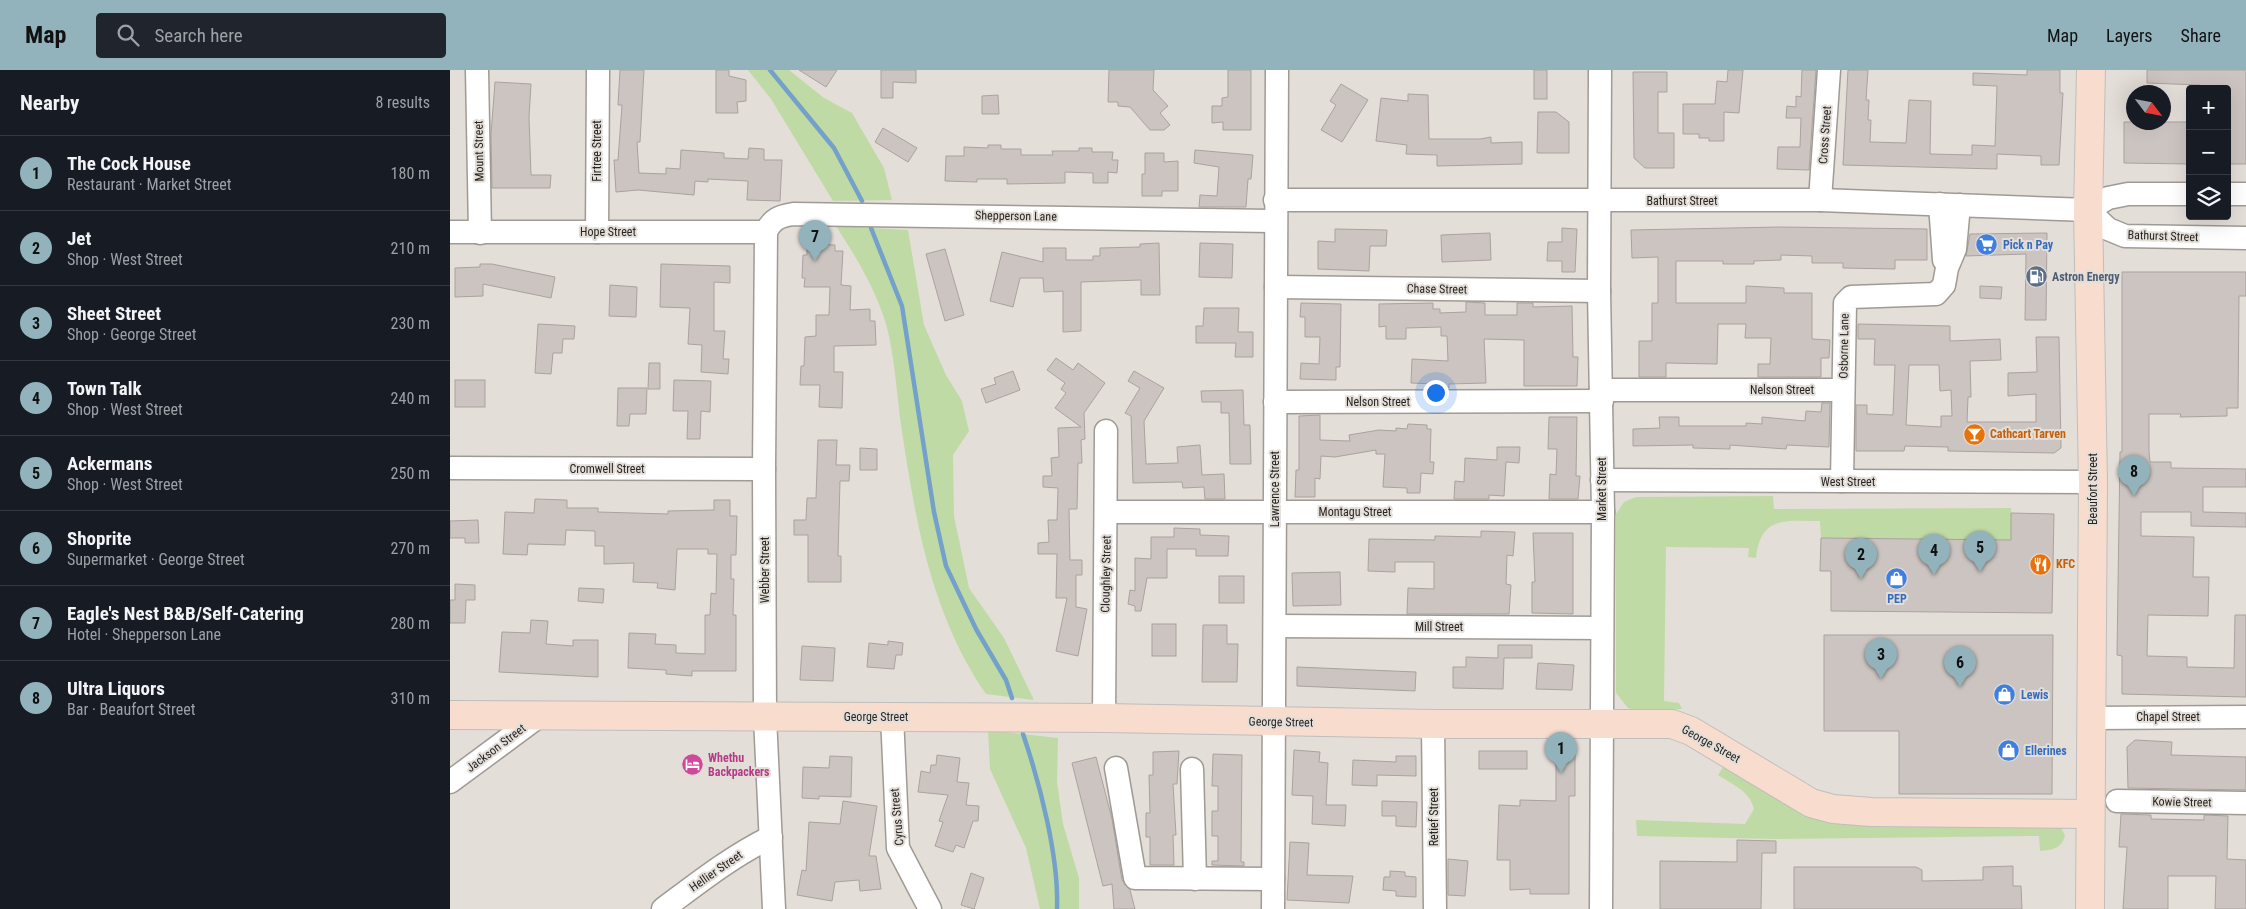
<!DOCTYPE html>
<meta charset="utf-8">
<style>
:root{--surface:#171b24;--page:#20242c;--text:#f1f3f6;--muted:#9ea1a6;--line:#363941;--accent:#92b3bc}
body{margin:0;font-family:"Roboto Condensed",sans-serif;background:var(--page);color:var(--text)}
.controls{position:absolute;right:15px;top:15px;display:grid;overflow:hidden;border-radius:5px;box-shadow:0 5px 20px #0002}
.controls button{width:45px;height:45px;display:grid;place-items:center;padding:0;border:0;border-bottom:1px solid var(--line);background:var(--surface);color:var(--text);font:25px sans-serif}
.compass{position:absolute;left:1676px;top:15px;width:45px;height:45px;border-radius:50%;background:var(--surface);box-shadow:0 5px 20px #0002;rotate:122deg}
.you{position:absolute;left:985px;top:322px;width:18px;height:18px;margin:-12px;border:4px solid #fff;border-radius:50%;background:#1a73e8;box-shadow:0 0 0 8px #1a73e833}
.badge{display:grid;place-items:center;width:32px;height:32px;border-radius:50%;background:var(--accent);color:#111;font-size:16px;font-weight:700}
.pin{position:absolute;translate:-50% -41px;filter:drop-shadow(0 1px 2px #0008)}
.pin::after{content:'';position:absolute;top:26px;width:18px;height:15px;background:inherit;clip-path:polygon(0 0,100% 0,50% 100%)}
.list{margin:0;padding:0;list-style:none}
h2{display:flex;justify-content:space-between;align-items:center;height:65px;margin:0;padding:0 20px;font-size:21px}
h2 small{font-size:16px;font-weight:400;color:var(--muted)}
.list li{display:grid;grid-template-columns:32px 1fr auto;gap:15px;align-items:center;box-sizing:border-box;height:75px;padding:0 20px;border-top:1px solid var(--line)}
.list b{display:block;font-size:19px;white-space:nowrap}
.list p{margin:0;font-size:16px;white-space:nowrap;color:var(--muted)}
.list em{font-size:16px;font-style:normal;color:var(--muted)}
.icon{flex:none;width:28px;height:28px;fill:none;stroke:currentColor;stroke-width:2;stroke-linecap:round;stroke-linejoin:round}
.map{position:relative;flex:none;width:1796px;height:839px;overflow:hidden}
header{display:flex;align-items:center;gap:30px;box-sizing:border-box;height:70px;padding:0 25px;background:var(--accent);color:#111}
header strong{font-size:24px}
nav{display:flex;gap:28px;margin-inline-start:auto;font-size:18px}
.search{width:350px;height:45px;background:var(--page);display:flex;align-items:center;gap:12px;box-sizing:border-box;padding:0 18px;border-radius:5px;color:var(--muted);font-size:19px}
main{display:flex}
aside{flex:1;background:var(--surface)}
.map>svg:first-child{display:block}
.green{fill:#c0daa5}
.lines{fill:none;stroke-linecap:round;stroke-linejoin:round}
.stream{stroke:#74a1ca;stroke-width:4.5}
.building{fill:#ccc4c0;stroke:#a9a29e;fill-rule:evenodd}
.minor-casing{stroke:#a09a95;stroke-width:25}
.major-casing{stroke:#bebebd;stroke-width:30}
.minor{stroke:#fff;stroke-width:22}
.major{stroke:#f8dcce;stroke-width:28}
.labels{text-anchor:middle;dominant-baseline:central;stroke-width:4;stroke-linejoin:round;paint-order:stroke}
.street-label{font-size:12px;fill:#272523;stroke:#e4ded9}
.shop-label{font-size:12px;font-weight:bold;fill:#366cbe;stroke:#e4ded9;text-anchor:start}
.service-label{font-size:12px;font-weight:bold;fill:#4e5e75;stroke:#e4ded9;text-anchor:start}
.food-label{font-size:12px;font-weight:bold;fill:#c56008;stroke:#e4ded9;text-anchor:start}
.hotel-label{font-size:12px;font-weight:bold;fill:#b23c85;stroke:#e4ded9;text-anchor:start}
</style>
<header>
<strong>Map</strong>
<div class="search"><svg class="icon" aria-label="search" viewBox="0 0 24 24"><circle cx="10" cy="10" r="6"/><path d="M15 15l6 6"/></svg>Search here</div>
<nav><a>Map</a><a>Layers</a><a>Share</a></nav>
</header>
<main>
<aside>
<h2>Nearby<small>8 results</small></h2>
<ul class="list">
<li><span class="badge">1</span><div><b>The Cock House</b><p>Restaurant · Market Street</p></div><em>180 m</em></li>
<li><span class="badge">2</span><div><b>Jet</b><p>Shop · West Street</p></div><em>210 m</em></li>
<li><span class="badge">3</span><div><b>Sheet Street</b><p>Shop · George Street</p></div><em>230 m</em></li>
<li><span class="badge">4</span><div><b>Town Talk</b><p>Shop · West Street</p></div><em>240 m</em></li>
<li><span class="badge">5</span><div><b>Ackermans</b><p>Shop · West Street</p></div><em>250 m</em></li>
<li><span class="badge">6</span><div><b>Shoprite</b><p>Supermarket · George Street</p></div><em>270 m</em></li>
<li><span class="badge">7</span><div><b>Eagle's Nest B&amp;B/Self-Catering</b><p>Hotel · Shepperson Lane</p></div><em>280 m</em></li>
<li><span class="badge">8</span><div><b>Ultra Liquors</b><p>Bar · Beaufort Street</p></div><em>310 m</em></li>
</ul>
</aside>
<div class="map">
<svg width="1796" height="839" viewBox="0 0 1796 839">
<rect width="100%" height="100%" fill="#e4ded9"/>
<g class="green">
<path d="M298,0H339L374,28L402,43L434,98L442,130L383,131L321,29Z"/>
<path d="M386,156L458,160L474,255L496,305L512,331L519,361L503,385L504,446L519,518L554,568L584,630L536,624C481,545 465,449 451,355C447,325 444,282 436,254C425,218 406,187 386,156Z"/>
<path d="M1323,426L1324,439L1561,438V470L1371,468L1370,451C1335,451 1311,445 1306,488L1298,487L1299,478L1216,477L1214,631L1229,633L1232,639L1189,641L1178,638L1166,623V444L1174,432L1186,427Z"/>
<path d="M538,660L608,668L607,712L613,754L629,808V839H590L576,778L540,699Z"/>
<path d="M1274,696L1349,740L1610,755L1615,766C1611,779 1602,780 1590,781L1589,766L1325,769L1187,766L1186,750L1295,754L1304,739C1300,721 1283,715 1268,705Z"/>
</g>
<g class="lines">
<g class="stream">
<path d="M320,0L384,78L412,131"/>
<path d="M421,158L452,236L484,442L496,496L526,559L556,610L562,628"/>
<path d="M573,664C590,714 609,787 607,839"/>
</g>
</g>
<g class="building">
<path d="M170,0H194L190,72H187L189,103L216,104V98L230,99L231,80L274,83V88L298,89L299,78L314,79V90H332L330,131L297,130L298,111L258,109V112L245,111L244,125L188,120L166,122L164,90H168L172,35H168Z"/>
<path d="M266,0H279V6L296,10V31L287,32L288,43H266Z"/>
<path d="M349,0H387L376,17Z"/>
<path d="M431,0H466V13L443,12V28H431Z"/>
<path d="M659,0H704L703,20L718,36L710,43L720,55L714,60H700L680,37L668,36V32H658Z"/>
<path d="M778,0H801V60H773V52L762,53V36H772V28L778,27Z"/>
<rect x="1084" y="0" width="13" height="29"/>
<path d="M1278,0H1293L1289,43L1274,42V71H1259V68H1249V64H1233V34H1265L1267,11L1277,12Z"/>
<path d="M1352,0H1366L1359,100L1327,99L1328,77H1350L1351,48H1336L1337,36L1346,37V26L1351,27Z"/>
<path d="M1398,0H1418L1416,30H1419L1418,50H1421L1420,72L1456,73L1459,30L1481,31L1480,84L1522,85V75L1545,76L1547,16L1523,15V3L1577,5V0H1610V23H1613L1609,95H1591V86L1547,84V99L1393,95Z"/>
<path d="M1697,0H1796V94H1777V19H1750V15L1697,13Z"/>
<path d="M1183,2H1217V22H1208V63H1224V98H1195L1184,88Z"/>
<path d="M45,12L81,14L79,47L81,105H101L100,118H42L41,64Z"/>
<path d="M891,14L918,30L892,72L871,60L886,35L880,31Z"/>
<path d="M958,24L978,25L979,69H1030L1041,67V73L1072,72V94L987,96V85L956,84L957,75L926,71L931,28L958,31Z"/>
<path d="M548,25L549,44H532V26Z"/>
<path d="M1088,42H1106L1119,52V83H1087Z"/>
<path d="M1674,52H1740V94L1674,93Z"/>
<path d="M433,58L467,78L458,92L425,72Z"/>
<path d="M538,75H551V79H571V85H603L602,81H629V78H642V82H663L662,90H668L667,103L658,102V113H643V103L615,102V113L557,114V109H527V112L495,111L496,86H514V77L538,78Z"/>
<path d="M745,80L803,85L801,109H798L796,137H749L750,125L767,126L769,97L744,93Z"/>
<path d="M695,83H714V92L728,91V121H712V126H692V104H695Z"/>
<path d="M1330,157L1477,159V190H1445V199L1393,198V193H1362V186L1331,185V190L1304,191V194H1273V191H1226V233H1296V216L1334,218V223H1362V269L1380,270L1379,288H1371V307H1308V294H1320L1321,268H1295L1296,254H1268L1267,294L1216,293V307H1189V271H1202V233H1208V187L1182,188L1181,160Z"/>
<path d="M1112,158L1127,159L1125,202H1112V191H1097L1098,172H1112Z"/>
<path d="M885,159L937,160L936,176H920L919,201L868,199V171L885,172Z"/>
<path d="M1040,163L1041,190L992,192L991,165Z"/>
<path d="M1597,163L1596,250H1575L1576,184L1516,186L1520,164Z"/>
<path d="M709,173L710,225H691V210L631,212V261L613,262V221L594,222L593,208H570L563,237L540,231L552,182L593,192V178H616V190H643V186H650V178L690,177V174Z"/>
<path d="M750,173L783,174L782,208L749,207Z"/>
<path d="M357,174L385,175V181H393L391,215L401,216L400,240L420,239V251H425L426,275L384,276V302H393L392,338L369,337L370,315H350L351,296H354L355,267L366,266V245H379L380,217H354L355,208H352L353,185H357Z"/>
<path d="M495,179L514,245L495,251L476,184Z"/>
<path d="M30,194H42L105,207L101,228L33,214V226L5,227V198L30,197Z"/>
<path d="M211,194L280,196V213L264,212V261H275L273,289H279L278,304L251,302L252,275L238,274L240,238L210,237Z"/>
<path d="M1672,202H1796V226H1789L1788,338H1777V346L1730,347L1731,344H1699V382L1700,392H1721V398L1796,399V417H1753V442L1796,443V457L1741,456V442H1691V466L1744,467L1743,507H1759L1758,546L1698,545L1697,586L1737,587V597L1784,598L1785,545H1796V627L1672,624V586L1667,585L1670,382H1672Z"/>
<path d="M160,215L187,217L186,247L159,246Z"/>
<path d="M1530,216L1552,217L1551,229L1530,228Z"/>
<path d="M1016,232L1035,233V245H1067V233H1083V237L1122,236L1123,287H1128L1127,316H1074V270L1034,269L1036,313L999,314V318H986V314L961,313L962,289L998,291L997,266H991V257L956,258V269H936V256L929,257V234L983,233V239H990V243L1016,242Z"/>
<path d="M851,233L891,234L890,297H886V310L850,309L851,293L869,294L870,267H855V247H850Z"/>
<path d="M754,238H789L788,262H803V287H785L786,273H746V256H753Z"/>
<path d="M88,254L125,256L124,269H113L112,283H103L101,304L85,303Z"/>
<path d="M1408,254L1500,256V271L1550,269L1551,290L1520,291L1521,327H1518L1517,352H1586V324L1558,326V303L1587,302L1586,267H1609L1611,378L1604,383L1498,381V377L1455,376L1454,381H1406V335H1417V344L1443,345L1445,295H1424L1425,269H1408ZM1459,295H1489L1490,321L1501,320L1502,346H1491V357L1456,355Z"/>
<path d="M606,288L623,300L628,293L655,313L634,343L635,369L631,370L632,393H628L627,439H619L620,490H632V505H626V537L637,539L628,586L606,581L617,528H606L607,484H588V473L599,472L598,450H607L608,418L593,417V406H602L601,388L609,387L608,358L631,357L605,338L616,323L611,319L615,313L597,300Z"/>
<path d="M199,293H210V319H198Z"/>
<path d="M563,301L570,320L536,333L531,319L546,314L544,308Z"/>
<path d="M684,301L714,318L694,351L696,394L728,393L727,377L750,375L752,405L774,404L775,429H755L754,417L733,418L732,412L683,413L681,346L675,343L690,318L678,311Z"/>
<rect x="5" y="310" width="30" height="27"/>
<path d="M224,310L261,311L260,342L251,341L250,369H237L238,341H223Z"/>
<path d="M168,318H197L196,344H180L179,356H167Z"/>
<path d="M793,320L794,355H800L801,394H780L779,343H771V332H752L751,321Z"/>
<path d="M1372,333H1380L1379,377L1337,375L1336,379L1280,375V379L1243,378V375L1183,376V359L1210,358L1209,347H1229V356H1296V353L1312,354V347L1355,351L1356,341L1371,342Z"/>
<path d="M870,345V370L900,371L899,365L929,360L946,361V358L957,359L958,354L977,355V359H981L980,392H984L983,404L971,403L970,423H957V418L933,417L935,384H926V380L885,387L871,386L870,409L865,408V427H845L846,400H849V346Z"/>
<path d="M1099,347H1127L1126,406H1130L1128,429H1099L1100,404L1106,405L1107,379H1098Z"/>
<path d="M368,370H387L386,395H400L399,411H390L388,486H391V512H358V465H344V450H356L357,428H366Z"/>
<path d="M1047,377H1070L1069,393L1056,392L1054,426L1039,425V429H1004L1005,411L1014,412L1015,388L1047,390Z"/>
<path d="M410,378L427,379V400H410Z"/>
<path d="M85,429L117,430V438H148V442L218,444V441L264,440V430H280V446H287L286,485H281V509H284L283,545H286V601H242V606L216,604V600L178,598L179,563L206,564L205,574L226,575V583L255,584V545H260L261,523L266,524L267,484H258V479H227L225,520L207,518L208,513L183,512L184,493L154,494V476H145V461L116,460L115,475L78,474L77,485L53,484L55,442L84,443Z"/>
<path d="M1561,443L1604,444L1602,543L1381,541V501H1370L1371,468L1561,470Z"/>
<path d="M28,450L29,473H15V468H0V451Z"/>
<path d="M724,458L750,459V465L779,466L778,486H746V479H717V508H697L691,541H685V536L678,534L680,520L685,521V488L701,489V467H724Z"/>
<path d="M1031,461L1065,462L1063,486L1057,485L1056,514L1061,515L1059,544H957L958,518L984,519V492H945V502L918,501L919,469L985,470V466L1031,467Z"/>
<path d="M1083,463H1123V544L1082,543V512H1085Z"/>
<path d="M890,502L891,535L843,536L842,503Z"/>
<rect x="769" y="506" width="25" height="27"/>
<path d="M5,514L25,515V530H16L15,553H0V530H5Z"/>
<path d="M129,518L154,519L153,533L128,531Z"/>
<path d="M81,550L98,551L96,574L123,576V570H148V607L49,602L52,562L80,563Z"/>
<rect x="702" y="554" width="24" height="32"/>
<path d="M753,555H777V574H788L787,612H752Z"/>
<path d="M1374,565H1603L1602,724H1449V661H1374Z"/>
<path d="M438,571L453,573L452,585H446L444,599L417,597L419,573L438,575Z"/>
<path d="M1048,575H1082V588H1054L1053,619L1003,618V597H1016V587L1048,588Z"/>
<path d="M352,576L385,578L383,611L350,610Z"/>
<path d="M1088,593L1124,595L1122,620L1086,619Z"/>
<path d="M847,597L966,602L965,621L847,616Z"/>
<path d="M1685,670L1722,672L1721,685L1796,687V720L1678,718L1677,677Z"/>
<path d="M844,680L870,682L869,692L878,693L876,735H896L895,756L862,754L863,726L842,725Z"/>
<path d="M729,681L727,714H723L726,765H723L724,795H700V767H696V743H700L699,705H703V682Z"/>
<rect x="1029" y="681" width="48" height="18"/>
<path d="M1106,683H1125V726H1119V824H1080V819L1060,820V790H1047L1049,735L1070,736V730L1106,731Z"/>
<path d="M763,684L792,685L791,792H794V796L762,795V791H768V766H762V741H768V716H762Z"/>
<path d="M487,685L510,688L507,712L519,713L516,735L529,736L528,751H523L514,778L506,775L503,782L485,776L493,752L489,751L498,725L468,722L471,701L480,703L481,695H486Z"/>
<path d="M380,686L402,687L401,727L369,726V729L352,728L353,697L379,698Z"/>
<path d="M946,686H966V706L927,705V716L902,715L903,690L946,692Z"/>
<path d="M646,687L662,749L672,810L680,820L685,839H664L662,814L653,816L622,693Z"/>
<path d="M393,731L427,736L419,786H426L431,819L410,821L409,810L385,812L382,831L347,825L352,800L356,801L359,752L390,754Z"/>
<path d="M932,731L967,732L966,757L946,756V746H932Z"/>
<path d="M1671,744L1701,745V749L1754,750V745L1778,746L1777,789L1796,790V839H1765L1766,806H1718V839H1673L1677,777H1669Z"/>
<path d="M1287,770L1326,771V783H1312L1311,839H1210V791L1287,792Z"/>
<path d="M840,772L859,773L857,805L903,806L899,833L837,830Z"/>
<path d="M998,789L1018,791L1015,826L998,825Z"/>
<path d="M1563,796V816H1571L1572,839H1344V797H1466L1472,800V811L1533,810V797Z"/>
<path d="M940,801L955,802V806L966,807V827L946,826V821L933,820L934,807H940Z"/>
<path d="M521,803L534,808L524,839L511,835Z"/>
</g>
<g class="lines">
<defs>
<g id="minor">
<path d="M27,0L30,163"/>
<path d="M1150,0L1149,221L1153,442L1151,839"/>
<path d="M1777,124H1796"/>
<path d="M825,130H1370L1638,140L1658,128L1678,124H1740"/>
<path d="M1370,130L1379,0"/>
<path d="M1490,134L1494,190"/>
<path d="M1638,140L1658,159L1675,166L1796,168"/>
<path d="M0,162H316"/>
<path d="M147,162L148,0"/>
<path d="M826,217L1149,221"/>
<path d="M1151,320H1393"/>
<path d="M825,332L1152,331"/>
<path d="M0,398L314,399"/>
<path d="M1152,410L1643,412"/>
<path d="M1392,411L1395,233L1401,227L1486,224L1494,215L1497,198L1505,179L1509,135"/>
<path d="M657,442H1153"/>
<path d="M825,556L1152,558"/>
<path d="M442,646L448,778L480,839"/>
<path d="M654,648L656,361"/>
<path d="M1640,648L1796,647"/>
<path d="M983,654L985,839"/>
<path d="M666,698L685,808L823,809"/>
<path d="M742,699L745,809"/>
<path d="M0,712L92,644"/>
<path d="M1667,731L1796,733"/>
<path d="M213,839C248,813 282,786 321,767"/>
<path d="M324,839L315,647L314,399L316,162C322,149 330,146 343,144L825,151"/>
<path d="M823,839L827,0"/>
</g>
<g id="major">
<path d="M0,645L654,648L983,654H1222L1241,661L1361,733L1383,739L1421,742L1639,744"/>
<path d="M1640,839L1643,412L1638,140L1641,0"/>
</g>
</defs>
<use href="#minor" class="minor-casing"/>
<use href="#major" class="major-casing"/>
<use href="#minor" class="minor"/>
<use href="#major" class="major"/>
</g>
<defs>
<symbol id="supermarket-disc" viewBox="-11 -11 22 22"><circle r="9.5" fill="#3f7fe0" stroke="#e4ded9"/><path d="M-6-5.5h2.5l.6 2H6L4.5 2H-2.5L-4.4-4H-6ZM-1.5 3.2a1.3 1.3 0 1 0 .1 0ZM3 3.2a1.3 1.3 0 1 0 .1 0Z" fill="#fff"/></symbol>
<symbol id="fuel-disc" viewBox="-11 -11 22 22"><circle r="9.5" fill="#5c6f8a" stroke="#e4ded9"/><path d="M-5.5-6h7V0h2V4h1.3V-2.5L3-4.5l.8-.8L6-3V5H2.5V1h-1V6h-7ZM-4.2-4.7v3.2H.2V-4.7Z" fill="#fff"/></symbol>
<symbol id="bar-disc" viewBox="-11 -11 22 22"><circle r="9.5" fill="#e8710a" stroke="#e4ded9"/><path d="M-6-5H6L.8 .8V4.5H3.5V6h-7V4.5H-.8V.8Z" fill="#fff"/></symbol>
<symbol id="restaurant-disc" viewBox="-11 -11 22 22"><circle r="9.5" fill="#e8710a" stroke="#e4ded9"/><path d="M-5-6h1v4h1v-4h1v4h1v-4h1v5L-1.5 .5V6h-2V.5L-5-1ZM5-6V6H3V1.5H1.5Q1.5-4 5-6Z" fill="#fff"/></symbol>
<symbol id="shop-disc" viewBox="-11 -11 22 22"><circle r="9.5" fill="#3f7fe0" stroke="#e4ded9"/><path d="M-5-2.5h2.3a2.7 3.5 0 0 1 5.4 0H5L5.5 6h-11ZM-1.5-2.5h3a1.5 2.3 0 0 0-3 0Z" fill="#fff"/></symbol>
<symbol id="hotel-disc" viewBox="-11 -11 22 22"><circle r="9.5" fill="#d1479c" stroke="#e4ded9"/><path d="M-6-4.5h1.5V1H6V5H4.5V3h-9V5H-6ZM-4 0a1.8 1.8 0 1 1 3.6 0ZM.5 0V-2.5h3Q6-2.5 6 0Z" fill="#fff"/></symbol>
</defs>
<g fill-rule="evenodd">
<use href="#supermarket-disc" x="1524" y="162" width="25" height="25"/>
<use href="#fuel-disc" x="1574" y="194" width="25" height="25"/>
<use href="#bar-disc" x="1512" y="352" width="25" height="25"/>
<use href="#restaurant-disc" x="1578" y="482" width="25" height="25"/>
<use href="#shop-disc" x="1434" y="496" width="25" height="25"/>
<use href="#shop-disc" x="1542" y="612" width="25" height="25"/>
<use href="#shop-disc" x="1546" y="668" width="25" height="25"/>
<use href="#hotel-disc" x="230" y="682" width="25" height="25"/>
</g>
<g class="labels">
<g class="street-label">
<text transform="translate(1375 65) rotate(-86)">Cross Street</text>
<text transform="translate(29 81) rotate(-91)">Mount Street</text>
<text transform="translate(147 81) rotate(-90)">Firtree Street</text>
<text x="1232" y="131">Bathurst Street</text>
<text transform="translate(566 146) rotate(1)">Shepperson Lane</text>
<text x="158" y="162">Hope Street</text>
<text transform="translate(1713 166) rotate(2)">Bathurst Street</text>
<text transform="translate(987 219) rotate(1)">Chase Street</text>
<text transform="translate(1394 276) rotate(-89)">Osborne Lane</text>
<text x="1332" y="320">Nelson Street</text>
<text x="928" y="332">Nelson Street</text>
<text x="157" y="399">Cromwell Street</text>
<text x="1398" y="412">West Street</text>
<text transform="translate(825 419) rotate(-90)">Lawrence Street</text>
<text transform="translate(1152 419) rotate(-90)">Market Street</text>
<text transform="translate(1643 419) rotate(-90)">Beaufort Street</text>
<text x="905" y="442">Montagu Street</text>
<text transform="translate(315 500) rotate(-90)">Webber Street</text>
<text transform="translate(656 504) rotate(-89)">Cloughley Street</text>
<text x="989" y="557">Mill Street</text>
<text x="426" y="647">George Street</text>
<text x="1718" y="647">Chapel Street</text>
<text transform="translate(831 652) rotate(1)">George Street</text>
<text transform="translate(1261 674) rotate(29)">George Street</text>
<text transform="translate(46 678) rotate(-37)">Jackson Street</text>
<text transform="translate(1732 732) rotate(1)">Kowie Street</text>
<text transform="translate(447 747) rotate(-95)">Cyrus Street</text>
<text transform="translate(984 747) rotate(-90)">Retief Street</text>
<text transform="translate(266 801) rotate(-35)">Hellier Street</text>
</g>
<g class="shop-label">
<text x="1553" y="175">Pick n Pay</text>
<text x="1447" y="529" text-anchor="middle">PEP</text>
<text x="1571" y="625">Lewis</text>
<text x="1575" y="681">Ellerines</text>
</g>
<g class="service-label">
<text x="1602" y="207">Astron Energy</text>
</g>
<g class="food-label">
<text x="1540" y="364">Cathcart Tarven</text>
<text x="1606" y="494">KFC</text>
</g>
<g class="hotel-label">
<text x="258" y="688">Whethu<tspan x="258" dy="14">Backpackers</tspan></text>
</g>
</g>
</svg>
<div class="controls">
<button>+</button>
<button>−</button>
<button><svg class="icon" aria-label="layers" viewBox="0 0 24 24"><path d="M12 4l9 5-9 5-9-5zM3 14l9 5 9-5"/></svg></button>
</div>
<svg class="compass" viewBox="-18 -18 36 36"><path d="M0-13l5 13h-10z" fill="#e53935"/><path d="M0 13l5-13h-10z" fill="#9ea1a6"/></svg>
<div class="you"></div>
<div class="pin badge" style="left:1111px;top:703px">1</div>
<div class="pin badge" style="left:1411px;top:509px">2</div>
<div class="pin badge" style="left:1431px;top:609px">3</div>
<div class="pin badge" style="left:1484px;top:505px">4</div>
<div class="pin badge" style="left:1530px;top:502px">5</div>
<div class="pin badge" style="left:1510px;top:617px">6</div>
<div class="pin badge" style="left:365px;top:191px">7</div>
<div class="pin badge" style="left:1684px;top:426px">8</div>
</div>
</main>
